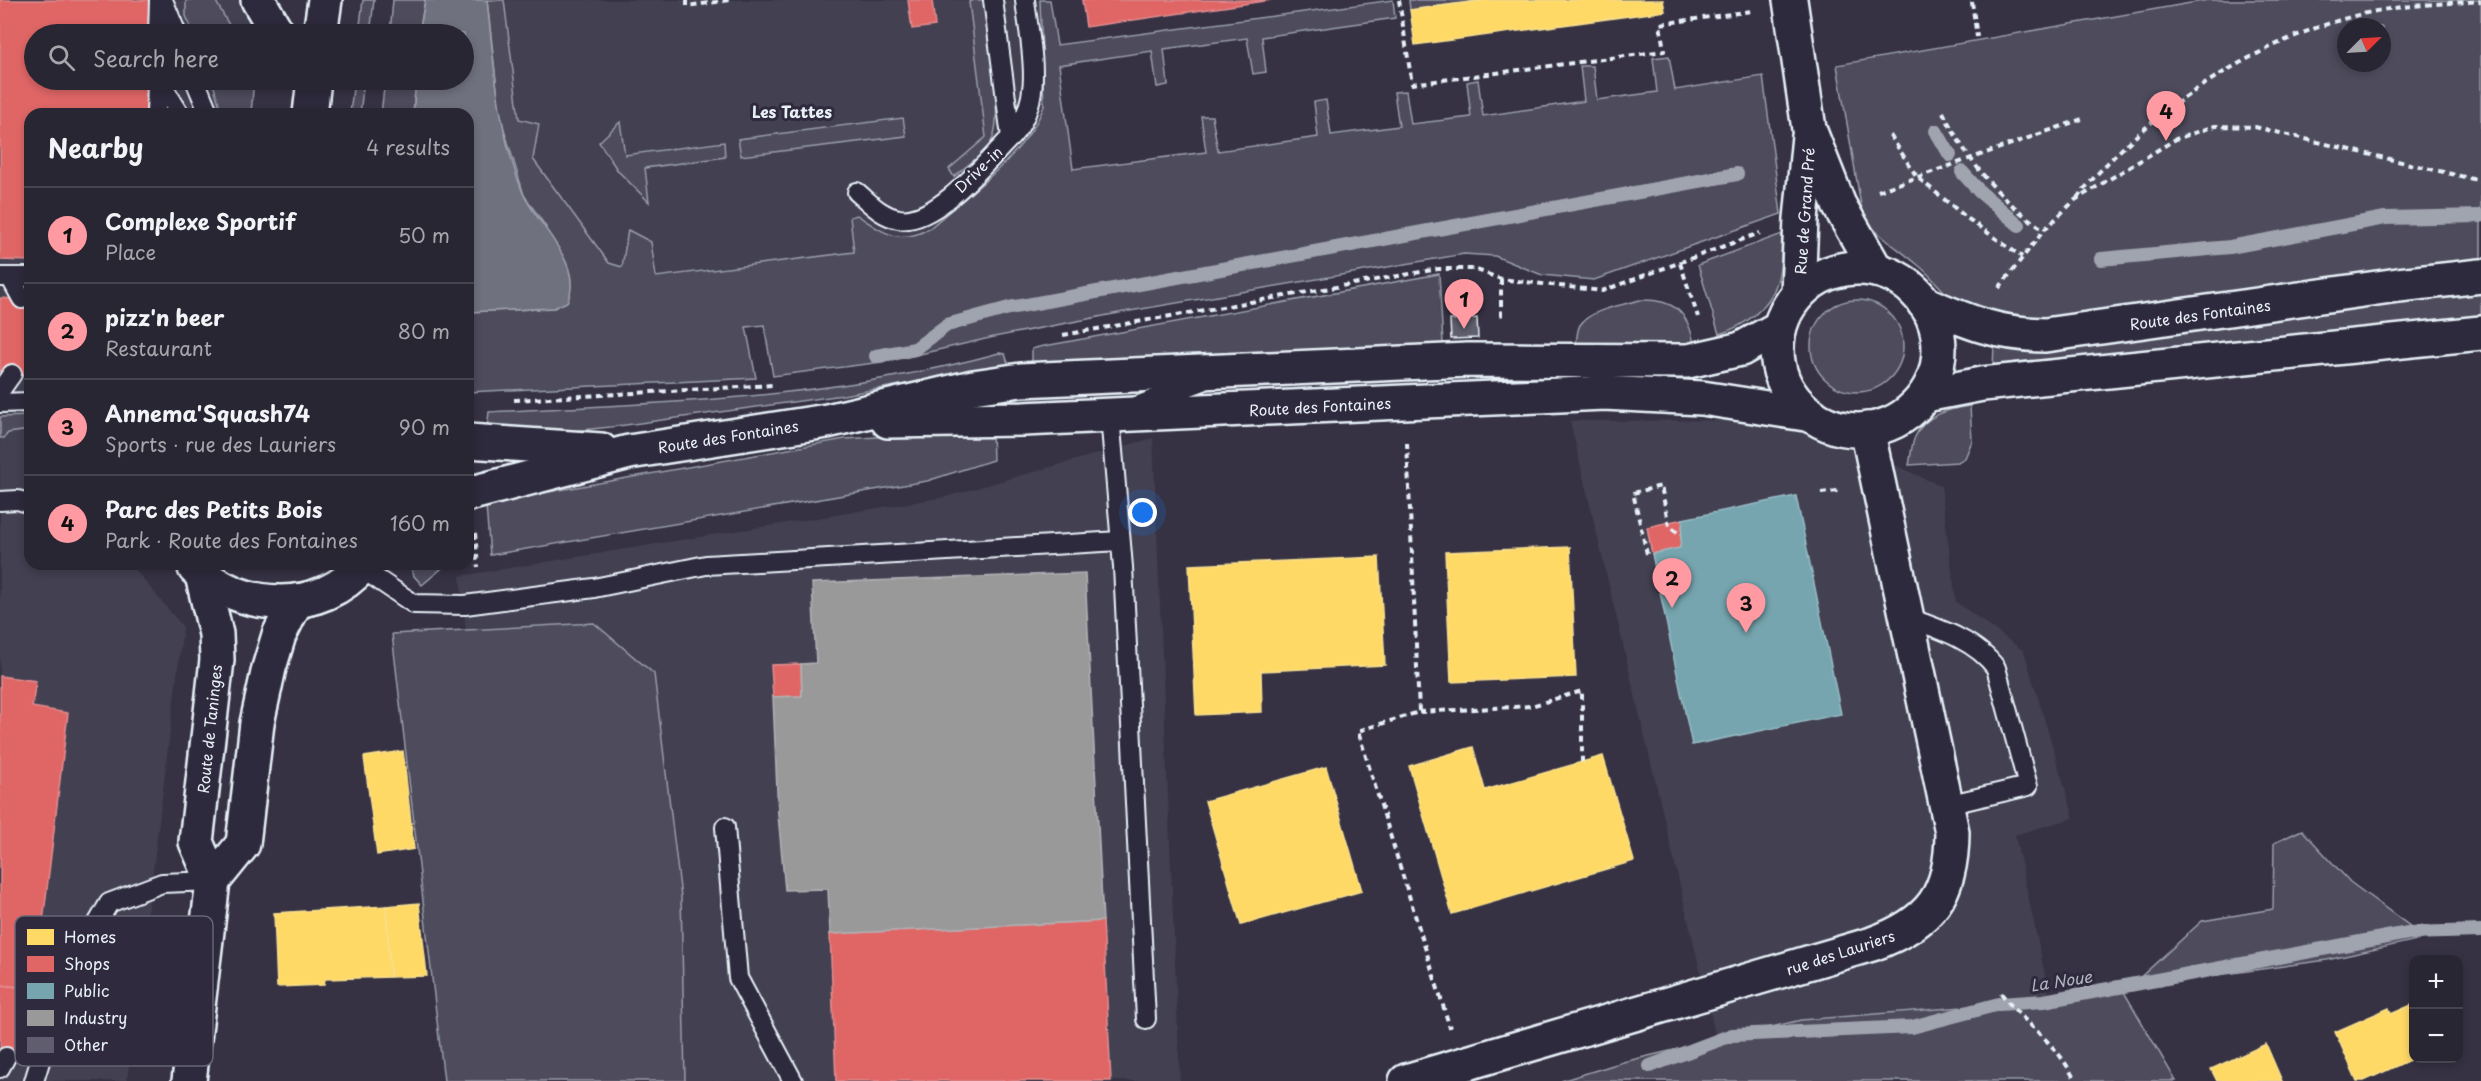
<!DOCTYPE html>
<meta charset="utf-8">
<style>
:root{--surface:#282633;--page:#302e3b;--text:#f1f3f6;--muted:#a5a5ac;--line:#44434e;--accent:#ff9aa2}
body{margin:0;font-family:"Playpen Sans",sans-serif;background:var(--page);color:var(--text)}
.controls{position:absolute;right:18px;bottom:18px;display:grid;overflow:hidden;border-radius:12px;box-shadow:0 3px 9px #0003}
.controls button{width:54px;height:54px;display:grid;place-items:center;padding:0;border:0;border-bottom:2px solid var(--line);background:var(--surface);color:var(--text);font:30px sans-serif}
.compass{position:absolute;left:2337px;top:18px;width:54px;height:54px;border-radius:50%;background:var(--surface);box-shadow:0 3px 9px #0003;rotate:66deg}
.you{position:absolute;left:1143px;top:513px;width:21px;height:21px;margin:-15px;border:4px solid #fff;border-radius:50%;background:#1a73e8;box-shadow:0 0 0 9px #1a73e833}
.badge{display:grid;place-items:center;width:39px;height:39px;border-radius:50%;background:var(--accent);color:#111;font-size:20px;font-weight:700}
.pin{position:absolute;translate:-50% -50px;filter:drop-shadow(0 2px 3px #0008)}
.pin::after{content:'';position:absolute;top:32px;width:21px;height:18px;background:inherit;clip-path:polygon(0 0,100% 0,50% 100%)}
.list{margin:0;padding:0;list-style:none}
h2{display:flex;justify-content:space-between;align-items:center;height:78px;margin:0;padding:0 24px;font-size:26px}
h2 small{font-size:20px;font-weight:400;color:var(--muted)}
.list li{display:grid;grid-template-columns:39px 1fr auto;gap:18px;align-items:center;box-sizing:border-box;height:96px;padding:0 24px;border-top:2px solid var(--line)}
.list b{display:block;font-size:22px;white-space:nowrap}
.list p{margin:0;font-size:20px;white-space:nowrap;color:var(--muted)}
.list em{font-size:20px;font-style:normal;color:var(--muted)}
.icon{flex:none;width:33px;height:33px;fill:none;stroke:currentColor;stroke-width:2;stroke-linecap:round;stroke-linejoin:round}
.map{position:relative;flex:none;width:2481px;height:1081px;overflow:hidden}
.search{position:absolute;background:var(--surface);box-shadow:0 3px 9px #0003;left:24px;top:24px;width:450px;height:66px;display:flex;align-items:center;gap:15px;box-sizing:border-box;padding:0 21px;border-radius:33px;color:var(--muted);font-size:22px}
.panel{position:absolute;background:var(--surface);box-shadow:0 3px 9px #0003;left:24px;top:108px;width:450px;height:462px;border-radius:18px}
.map>svg:first-child{display:block}
.built{fill:#433f51}
.green{fill:#4d4b5c;stroke:#9a9eaa;stroke-width:1.5;fill-rule:evenodd}
.water{fill:#70717f;stroke:#a0a4af;stroke-width:1.5}
.homes{fill:#ffd966;stroke:#f8e092;stroke-width:1.5}
.shops{fill:#e06666;stroke:#e29092;stroke-width:1.5}
.public{fill:#76a5af;stroke:#98bcc5;stroke-width:1.5}
.industry{fill:#999;stroke:#b1b3b6;stroke-width:1.5}
.lines{fill:none;stroke-linecap:round;stroke-linejoin:round}
.stream{stroke:#a0a4af;stroke-width:14}
.building{fill:#605e6e;stroke:#e8f1f8;stroke-width:1.5}
.lane-casing{stroke:#e8f1f8;stroke-width:22}
.street-casing{stroke:#e8f1f8;stroke-width:38}
.secondary-casing{stroke:#e8f1f8;stroke-width:38}
.path{stroke:#e8f1f8;stroke-width:4;stroke-dasharray:6 4.5;stroke-linecap:butt}
.lane{stroke:#2f2a3d;stroke-width:18}
.street{stroke:#2f2a3d;stroke-width:33}
.secondary{stroke:#2f2a3d;stroke-width:33}
.labels{text-anchor:middle;dominant-baseline:central;stroke-width:6;stroke-linejoin:round;paint-order:stroke}
.street-label{font-size:15px;fill:#e8f1f8;stroke:#2f2a3d}
.neighbourhood-label{font-size:16px;font-weight:bold;fill:#e8f1f8;stroke:#2f2a3d}
.water-label{font-size:16px;font-style:italic;fill:#b2b7c2;stroke:#2f2a3d}
.key{fill:#2f2a3d;stroke:#666675;stroke-width:1.5}
.key-label{font-size:16px;fill:#e8f1f8}
</style>
<div class="map">
<svg width="2481" height="1081" viewBox="0 0 2481 1081">
<rect width="100%" height="100%" fill="#363244"/>
<filter id="ink" filterUnits="userSpaceOnUse"><feTurbulence type="fractalNoise" baseFrequency=".0167" numOctaves="2"/><feDisplacementMap in="SourceGraphic" scale="12" xChannelSelector="R" yChannelSelector="G"/><feConvolveMatrix kernelMatrix="1 2 1 2 8 2 1 2 1" color-interpolation-filters="sRGB"/></filter>
<g filter="url(#ink)">
<g class="built">
<path d="M0,0H265L260,34H34V80H254L249,114H30V564H134V568L183,627L127,1081H0Z"/>
<path d="M504,0H1050L1076,190L764,325L616,332L533,159L519,119Z"/>
<path d="M1796,420L1941,486L1956,602L2024,651L2074,818L2015,835L2050,998L1801,1020L1717,1042L1570,421Z"/>
<path d="M1153,438L1180,1081H685L681,897L673,821L594,623L466,629L460,576L945,497Z"/>
</g>
<g class="green">
<path d="M186,0H215L234,34H194L186,16Z"/>
<path d="M363,0H374L370,34H359Z"/>
<path d="M393,0H425L419,34H390Z"/>
<path d="M487,0H504L519,119L539,124L533,159L609,263L622,267L628,230L651,242L656,277L854,252L850,217L857,215C884,233 899,246 930,228C969,193 1026,155 1044,106L1040,0H1050L1057,45L1393,0L1395,18L1262,37L1266,72L1253,74L1247,38L1164,49L1168,85L1157,87L1152,51L1059,65L1073,169L1206,152L1201,116H1212L1218,151L1318,137L1314,102L1326,100L1331,135L1399,126L1394,92L1406,91L1411,124L1471,117L1467,82L1478,80L1483,116L1584,101L1580,66H1593L1597,100L1657,92L1653,58L1669,56L1675,90L1763,76L1781,214L1594,280L1542,275L1495,256L1464,254L1124,312L994,337L890,361L773,376L764,325L746,327L756,378L468,392V312L554,308L546,227L524,195L500,116Z"/>
<path d="M973,0H984C985,35 1006,114 991,142C984,155 965,166 954,177L949,169L986,137L969,2Z"/>
<path d="M1409,0H1486L1410,10Z"/>
<path d="M2208,0H2481V263L2052,319C2018,319 1980,317 1951,297C1939,288 1930,274 1918,265C1898,248 1879,237 1863,217L1837,65ZM2346,27H2382V63H2346Z"/>
<path d="M212,80H250L253,90L251,114H222Z"/>
<path d="M354,80H364L360,114H350Z"/>
<path d="M385,80H416L413,114H381Z"/>
<path d="M903,118L906,136L741,156L738,139Z"/>
<path d="M620,122L625,155L724,142L725,157L645,168L649,202L618,171L599,142Z"/>
<path d="M1782,234C1781,249 1782,267 1777,282C1770,308 1743,327 1719,334L1698,265Z"/>
<path d="M1439,274L1443,344L1271,355L1032,364V349L1039,347Z"/>
<path d="M2481,288V322L2124,352L1993,369L1994,344Z"/>
<circle cx="1857" cy="346" r="46"/>
<path d="M1640,300C1673,299 1688,311 1694,344L1670,347L1576,344C1577,338 1577,330 1580,325C1591,309 1623,305 1640,300Z"/>
<path d="M999,353L1005,354L1009,366L843,395L611,427L571,431L487,429L489,412C661,403 832,399 999,353Z"/>
<path d="M1970,406L1972,441L1965,458L1958,462L1909,465C1911,457 1911,445 1915,437C1924,415 1949,409 1970,406Z"/>
<path d="M30,416V430L8,433L4,438H0V417Z"/>
<path d="M992,430L993,460L927,481L490,555L486,506L504,500L845,439Z"/>
<path d="M256,564H307L287,568Z"/>
<path d="M410,564H447L422,585L414,576Z"/>
<path d="M594,623L654,674L681,897L685,1081H444L392,634Z"/>
<path d="M2302,830L2350,882L2426,938L2327,960L2160,983L2124,992L2176,1081H1561L1623,1062L1801,1020L1999,1004L2012,1009L2050,998L2124,992L2202,921L2273,909L2274,843Z"/>
</g>
<path class="water" d="M425,0H487C494,65 498,132 523,193C536,224 586,265 567,302L554,308L468,312V114H413L416,80H464V34H419Z"/>
<g class="homes">
<path d="M1486,0H1663L1665,11L1415,45L1410,10Z"/>
<path d="M1570,547L1576,677L1451,682L1445,552Z"/>
<path d="M1379,557L1385,665L1261,671L1262,712L1196,715L1189,565Z"/>
<path d="M1473,747L1485,790L1603,756L1634,861L1452,914L1409,766Z"/>
<path d="M403,751L414,849L377,855L364,757Z"/>
<path d="M1326,767L1362,891L1241,925L1205,801Z"/>
<path d="M419,903L427,976L390,977L386,906Z"/>
<path d="M386,906L390,977L325,979L324,985L277,987L274,913Z"/>
<path d="M2414,1004V1051L2409,1053L2412,1059L2364,1081H2357L2335,1032L2389,1008L2391,1014Z"/>
<path d="M2266,1044L2282,1081H2217L2211,1069Z"/>
</g>
<g class="shops">
<path d="M0,0H150L149,34H34V80H148L147,114H30V261L0,260Z"/>
<path d="M908,0H932L935,26L912,29Z"/>
<path d="M1082,0H1271L1086,27Z"/>
<path d="M0,298L30,300V374L0,373Z"/>
<path d="M1683,519L1680,548L1652,554L1647,527Z"/>
<path d="M801,664L802,696L773,697L771,665Z"/>
<path d="M0,676L36,681L32,707L68,713L35,989L0,985Z"/>
<path d="M1103,921L1111,1081H836L830,934Z"/>
<path d="M0,985L35,989L28,1059L0,1056Z"/>
</g>
<path class="public" d="M1796,496L1841,714L1692,745L1652,554L1680,548L1683,519Z"/>
<path class="industry" d="M1085,573L1103,921L830,934L828,889L785,890L778,815L773,697L802,696L801,664L816,663L812,583Z"/>
<g class="lines">
<g class="stream">
<path d="M1936,131L1950,155"/>
<path d="M1962,172L1980,192L2019,225"/>
<path d="M2101,259L2230,247L2385,218L2481,216"/>
<path d="M876,356L915,349L947,325L1009,308L1737,174"/>
<path d="M1650,1066L1732,1035L1912,1027L1999,1004L2044,1001L2408,933L2481,931"/>
</g>
</g>
<path class="building" d="M1477,318L1478,338L1451,339L1450,320Z"/>
<g class="lines">
<defs>
<g id="lane">
<path d="M163,0L177,34"/>
<path d="M158,34L159,0"/>
<path d="M159,80L180,114"/>
<path d="M195,80L209,114"/>
<path d="M156,114L157,80"/>
<path d="M1011,137C1046,100 1030,46 1025,0"/>
<path d="M857,192C870,203 881,216 899,219C935,225 987,161 1011,137L993,0"/>
<path d="M0,277H30"/>
<path d="M10,277L22,299"/>
<path d="M0,391L12,374"/>
<path d="M0,403L30,402"/>
<path d="M0,501L18,500L30,504"/>
<path d="M361,568L414,604L465,605L594,588L706,565L1120,541"/>
<path d="M1906,617C1937,628 1976,640 1996,668L2028,786L1947,805"/>
<path d="M725,827L738,978L793,1081"/>
<path d="M33,1010L56,1012"/>
<path d="M1146,1019L1123,567L1110,416L1203,381"/>
<path d="M0,1068L6,1057"/>
<path d="M34,1081L66,978L109,903L162,883L213,881"/>
</g>
<g id="street">
<path d="M258,0L278,34"/>
<path d="M1790,0L1809,129L1839,205L1876,270"/>
<path d="M1798,293L1801,219L1809,136"/>
<path d="M1406,1081L1872,944C1931,923 1952,894 1952,832L1867,429"/>
</g>
<g id="secondary">
<path d="M320,34L325,0"/>
<path d="M310,114L314,80"/>
<circle cx="1858" cy="349" r="81"/>
<path d="M1924,303C1969,322 1996,334 2045,335L2398,285L2481,276"/>
<path d="M1925,395L1982,384L2481,333"/>
<path d="M888,421L1023,419L1604,393L1702,398L1812,415"/>
<path d="M468,441L601,450"/>
<path d="M468,494L629,452L827,421L973,387L1021,380L1468,360L1688,361L1741,349L1779,328"/>
<path d="M195,568C241,612 321,616 364,564"/>
<path d="M213,881L243,844L257,723L269,668L279,635L296,601"/>
<path d="M189,1081L213,881L196,842L217,660L216,634L202,575"/>
</g>
</defs>
<use href="#lane" class="lane-casing"/>
<use href="#street" class="street-casing"/>
<use href="#secondary" class="secondary-casing"/>
<g class="path">
<path d="M687,0V6L730,0"/>
<path d="M1399,0L1412,84L1664,51L1660,24L1752,11"/>
<path d="M1972,2L1977,37"/>
<path d="M1943,112C1967,161 1999,199 2044,230"/>
<path d="M1890,135L1917,177L1967,218L2022,257"/>
<path d="M1878,191L2085,118"/>
<path d="M2077,198C2142,115 2252,43 2354,16C2395,5 2440,4 2481,1"/>
<path d="M1680,263L1698,317"/>
<path d="M1501,279V320"/>
<path d="M1999,288L2044,230L2075,200L2176,139L2215,126L2255,127L2481,181"/>
<path d="M1063,335L1438,269H1474L1501,279L1602,291L1760,233"/>
<path d="M514,400L773,385"/>
<path d="M1407,443L1419,712L1358,731L1450,1028"/>
<path d="M1821,493L1838,491"/>
<path d="M475,533L478,567"/>
<path d="M1647,554L1633,493L1661,486L1669,526L1681,535"/>
<path d="M1419,712L1531,706L1582,691V762"/>
<path d="M2001,993C2025,1026 2058,1042 2075,1081"/>
</g>
<use href="#lane" class="lane"/>
<use href="#street" class="street"/>
<use href="#secondary" class="secondary"/>
</g>
</g>
<g class="labels">
<g class="street-label">
<text transform="translate(978 169) rotate(-44)">Drive-in</text>
<text transform="translate(1804 211) rotate(-86)">Rue de Grand Pré</text>
<text transform="translate(2200 314) rotate(-8)">Route des Fontaines</text>
<text transform="translate(1320 406) rotate(-3)">Route des Fontaines</text>
<text transform="translate(728 436) rotate(-9)">Route des Fontaines</text>
<text transform="translate(209 729) rotate(-84)">Route de Taninges</text>
<text transform="translate(1840 952) rotate(-18)">rue des Lauriers</text>
</g>
<g class="neighbourhood-label">
<text x="792" y="111">Les Tattes</text>
</g>
<g class="water-label">
<text transform="translate(2061 980) rotate(-9)">La Noue</text>
</g>
</g>
<rect x="15" y="916" width="198" height="150" rx="9" class="key"/>
<rect x="27" y="929" width="27" height="16" fill="#ffd966"/>
<rect x="27" y="956" width="27" height="16" fill="#e06666"/>
<rect x="27" y="983" width="27" height="16" fill="#76a5af"/>
<rect x="27" y="1010" width="27" height="16" fill="#999"/>
<rect x="27" y="1037" width="27" height="16" fill="#605e6e"/>
<g class="key-label">
<text x="64" y="943">Homes</text>
<text x="64" y="970">Shops</text>
<text x="64" y="997">Public</text>
<text x="64" y="1024">Industry</text>
<text x="64" y="1051">Other</text>
</g>
</svg>
<div class="controls">
<button>+</button>
<button>−</button>
</div>
<svg class="compass" viewBox="-18 -18 36 36"><path d="M0-13l5 13h-10z" fill="#e53935"/><path d="M0 13l5-13h-10z" fill="#a5a5ac"/></svg>
<div class="you"></div>
<div class="pin badge" style="left:1464px;top:329px">1</div>
<div class="pin badge" style="left:1672px;top:608px">2</div>
<div class="pin badge" style="left:1746px;top:633px">3</div>
<div class="pin badge" style="left:2166px;top:141px">4</div>
<div class="search"><svg class="icon" aria-label="search" viewBox="0 0 24 24"><circle cx="10" cy="10" r="6"/><path d="M15 15l6 6"/></svg>Search here</div>
<section class="panel">
<h2>Nearby<small>4 results</small></h2>
<ul class="list">
<li><span class="badge">1</span><div><b>Complexe Sportif</b><p>Place</p></div><em>50 m</em></li>
<li><span class="badge">2</span><div><b>pizz'n beer</b><p>Restaurant</p></div><em>80 m</em></li>
<li><span class="badge">3</span><div><b>Annema'Squash74</b><p>Sports · rue des Lauriers</p></div><em>90 m</em></li>
<li><span class="badge">4</span><div><b>Parc des Petits Bois</b><p>Park · Route des Fontaines</p></div><em>160 m</em></li>
</ul>
</section>
</div>
